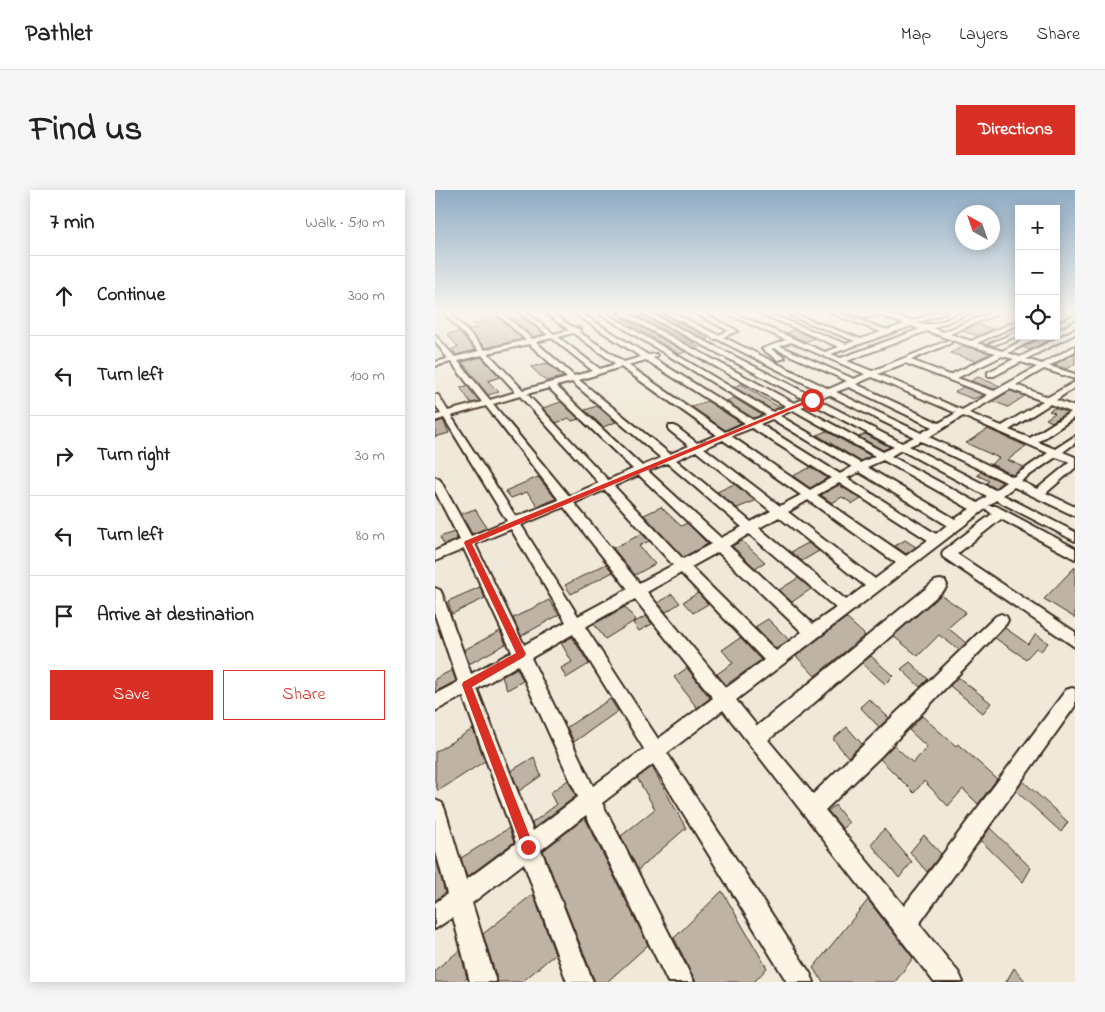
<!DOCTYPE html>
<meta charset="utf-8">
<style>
:root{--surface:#fff;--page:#f6f6f6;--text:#222;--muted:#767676;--line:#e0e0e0;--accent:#d93025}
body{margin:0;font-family:"Indie Flower",sans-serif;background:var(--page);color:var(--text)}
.controls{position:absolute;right:15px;top:15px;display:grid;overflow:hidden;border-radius:0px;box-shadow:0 2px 12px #0003}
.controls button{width:45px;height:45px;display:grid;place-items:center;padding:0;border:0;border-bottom:1px solid var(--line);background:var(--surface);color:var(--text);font:25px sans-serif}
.compass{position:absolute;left:520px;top:15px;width:45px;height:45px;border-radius:50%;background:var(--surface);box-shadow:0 2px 12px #0003;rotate:320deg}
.stop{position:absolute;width:15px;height:15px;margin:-11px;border:4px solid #d93025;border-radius:50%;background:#fff}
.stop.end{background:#d93025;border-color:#fff;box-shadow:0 1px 5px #0008}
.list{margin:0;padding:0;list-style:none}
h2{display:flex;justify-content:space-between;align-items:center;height:65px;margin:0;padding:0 20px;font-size:21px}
h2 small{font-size:16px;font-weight:400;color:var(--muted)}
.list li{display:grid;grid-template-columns:32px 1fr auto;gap:15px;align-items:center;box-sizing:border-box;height:80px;padding:0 20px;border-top:1px solid var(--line)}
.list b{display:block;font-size:19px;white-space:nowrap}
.list em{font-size:16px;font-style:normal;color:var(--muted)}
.actions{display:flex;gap:10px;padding:15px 20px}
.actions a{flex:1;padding:11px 0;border:1px solid var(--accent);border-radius:0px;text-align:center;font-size:18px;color:var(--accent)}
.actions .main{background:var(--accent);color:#fff}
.icon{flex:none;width:28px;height:28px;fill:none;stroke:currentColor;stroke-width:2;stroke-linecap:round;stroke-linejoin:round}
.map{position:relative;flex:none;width:640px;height:792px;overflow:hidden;border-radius:0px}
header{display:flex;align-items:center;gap:30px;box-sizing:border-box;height:70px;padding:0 25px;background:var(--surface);border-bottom:1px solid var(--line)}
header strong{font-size:24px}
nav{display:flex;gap:28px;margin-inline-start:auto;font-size:18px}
.intro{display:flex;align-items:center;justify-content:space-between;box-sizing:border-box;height:120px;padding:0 30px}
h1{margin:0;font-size:35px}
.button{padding:12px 22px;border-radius:0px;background:var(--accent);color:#fff;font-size:18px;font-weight:700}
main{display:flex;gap:30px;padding:0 30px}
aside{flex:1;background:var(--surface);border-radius:0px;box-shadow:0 2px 12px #0003}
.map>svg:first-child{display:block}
.building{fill:#beb3a4;stroke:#3b2a1e}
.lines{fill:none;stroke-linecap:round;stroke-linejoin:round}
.minor-casing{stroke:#3b2a1e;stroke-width:4}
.minor{fill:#fcf5e5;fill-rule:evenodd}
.route{fill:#d93025}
</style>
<header>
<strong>Pathlet</strong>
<nav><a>Map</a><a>Layers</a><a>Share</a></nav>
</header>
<div class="intro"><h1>Find us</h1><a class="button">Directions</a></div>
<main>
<aside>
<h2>7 min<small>Walk · 510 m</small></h2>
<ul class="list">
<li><svg class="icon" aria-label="ahead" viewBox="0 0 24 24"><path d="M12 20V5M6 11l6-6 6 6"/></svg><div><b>Continue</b></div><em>300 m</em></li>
<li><svg class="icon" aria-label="left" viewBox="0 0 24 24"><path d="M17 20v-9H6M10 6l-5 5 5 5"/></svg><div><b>Turn left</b></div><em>100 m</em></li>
<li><svg class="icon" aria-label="right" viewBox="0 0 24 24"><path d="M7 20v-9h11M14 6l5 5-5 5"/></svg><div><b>Turn right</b></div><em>30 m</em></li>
<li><svg class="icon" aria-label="left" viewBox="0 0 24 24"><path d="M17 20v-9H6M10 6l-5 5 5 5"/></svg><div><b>Turn left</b></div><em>80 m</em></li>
<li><svg class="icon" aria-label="arrive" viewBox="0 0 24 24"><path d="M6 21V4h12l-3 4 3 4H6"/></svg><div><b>Arrive at destination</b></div></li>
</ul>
<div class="actions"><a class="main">Save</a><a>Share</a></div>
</aside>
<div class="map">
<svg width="640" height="792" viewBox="0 0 640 792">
<rect width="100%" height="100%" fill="#f0e9d9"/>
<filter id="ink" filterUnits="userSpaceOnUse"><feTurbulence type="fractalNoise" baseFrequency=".02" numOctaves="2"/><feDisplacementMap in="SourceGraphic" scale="10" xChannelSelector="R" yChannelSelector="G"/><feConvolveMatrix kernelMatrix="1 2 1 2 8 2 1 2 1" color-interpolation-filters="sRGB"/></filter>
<g filter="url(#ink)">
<g class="building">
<path d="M53,122H58L87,149L51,158L33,140L42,138L38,134L51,132L42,124Z"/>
<path d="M219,123L227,124L274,149L271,150Z"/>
<path d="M198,124L209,126L260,153L257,154L265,158Z"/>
<path d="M79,127L83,130L89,128L109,144L98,147L75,128Z"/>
<path d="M185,127H187L251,162L244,164Z"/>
<path d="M542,134L558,139L543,146L527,141Z"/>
<path d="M360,140L379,148L371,152L351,143Z"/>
<path d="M24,142L40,160L21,165L17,159L23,157L12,144Z"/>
<path d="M608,146H622L595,160L588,157Z"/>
<path d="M530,156L532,157L556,163L540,171L515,163Z"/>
<path d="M640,163V174L632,179L619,175Z"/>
<path d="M46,167L65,187L53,191L64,202L53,205L27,172Z"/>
<path d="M112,173L128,187L111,191L96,177Z"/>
<path d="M543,187L565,196L559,199L536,191Z"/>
<path d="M306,194L342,216H347L338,220L299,197Z"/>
<path d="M32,196L44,211L36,213L25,197Z"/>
<path d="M528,197L549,205L538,209L520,202Z"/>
<path d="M575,201L590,206L573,217L558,211Z"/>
<path d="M299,208L327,225L318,228L291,211Z"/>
<path d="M272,211L306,233L290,240L257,217Z"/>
<path d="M126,212L144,229L137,231L134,228L121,233L108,218Z"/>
<path d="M162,216L175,227L181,232L168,237L150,220Z"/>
<path d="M619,218L632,222L617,232L611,229L620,223L614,221Z"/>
<path d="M8,230L14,243L0,247V233Z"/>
<path d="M553,239L591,256L573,270L589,277L578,285L556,274L564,268L531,253Z"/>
<path d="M391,241L436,266L425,271L382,245Z"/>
<path d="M430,244L455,257L448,260L424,247Z"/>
<path d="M376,277L392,288L375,298L358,286Z"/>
<path d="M546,282L567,292L560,298L551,293L554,291L542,285Z"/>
<path d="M103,287L121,309L103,316L92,302L76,308L70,301Z"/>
<path d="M299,294L320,311L302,318L282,302Z"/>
<path d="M404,295L426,309L418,314L407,307L397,313L386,305Z"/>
<path d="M226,317L246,336L252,333L273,354L248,367L209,325Z"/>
<path d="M40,319L52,338L37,344L26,324Z"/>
<path d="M19,342L22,349L9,355L5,347Z"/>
<path d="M207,344L214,351L204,356L220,374L200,385L178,358Z"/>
<path d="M470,350L481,357L471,364L460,356Z"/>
<path d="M307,351L330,372L320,378L297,356Z"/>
<path d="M373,353L384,361L367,371L356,362Z"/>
<path d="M171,374L178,382L136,404L130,395Z"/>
<path d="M640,377V428L609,409Z"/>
<path d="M363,388L376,399L357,412L344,400Z"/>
<path d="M45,397L50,408L17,424L13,411Z"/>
<path d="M263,403L273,414L258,423L248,412Z"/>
<path d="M237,404L245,413L231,422L223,413Z"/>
<path d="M506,405L531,422L513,438L531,453L524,460L504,445L483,466L458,446Z"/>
<path d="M114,410L124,425L86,446L78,428Z"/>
<path d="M190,417L201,430L170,449L159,434Z"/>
<path d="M211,426L217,434L204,441L198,433Z"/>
<path d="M411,428L430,445L380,486L361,466Z"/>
<path d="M333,429L354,450L341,459L320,437Z"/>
<path d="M570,438L593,454L601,444L613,453L606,461L601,458L591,469L560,448Z"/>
<path d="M65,441L71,454L34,474L29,460Z"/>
<path d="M137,447L154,474L131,488L126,478L137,472L126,453Z"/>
<path d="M305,448L326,470L291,495L282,484L298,473L287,460Z"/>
<path d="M436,466L458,486L450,494L427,473Z"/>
<path d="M475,472L493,489L485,497L466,479Z"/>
<path d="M82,478L88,491L72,500L67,487Z"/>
<path d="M252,478L275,508L262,518L239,487Z"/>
<path d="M17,480L21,491L0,502V489Z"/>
<path d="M523,487L556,513L548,523L515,496Z"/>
<path d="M175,509L183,521L139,552L132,537Z"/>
<path d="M434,509L454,528L444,537L425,517Z"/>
<path d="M487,526L521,556L523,554L562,589L543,614L528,599L513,616L489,591L479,603L445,569L459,555L478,573L492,557L474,540Z"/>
<path d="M412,537L427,554L413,567L398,549Z"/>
<path d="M38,539L50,571L3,601L0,591V562Z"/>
<path d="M99,567L106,586L84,601L76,581Z"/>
<path d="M217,577L251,638L203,680L186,646L220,619L202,588Z"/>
<path d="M133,590L141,606L99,638L97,633L121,615L115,603Z"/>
<path d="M588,591L633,632L626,642L581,601Z"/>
<path d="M400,615L414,633L408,639L393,621Z"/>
<path d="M150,628L213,755L172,792H160L108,661Z"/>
<path d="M74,638L79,652L32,687L26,668Z"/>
<path d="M555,638L596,678L588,692L546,651Z"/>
<path d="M449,639L477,672L464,688L436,654Z"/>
<path d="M489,645L506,664L492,682L475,662Z"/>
<path d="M0,665L10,703L0,711Z"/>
<path d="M287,701L332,778L319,792H261L239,748Z"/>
<path d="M98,704L120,764L87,792H63L48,744Z"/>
<path d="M433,710L478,768L460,792H388L378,778Z"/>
<path d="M25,760L32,788L28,792H0V780Z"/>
<path d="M579,778L591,792H571Z"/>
</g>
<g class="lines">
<defs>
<g id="minor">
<path d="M8,122H14L50,160L91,150L60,122H66L97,149L113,145L84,122H91L119,144L134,140L109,122C123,122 132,138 145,139L144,142L189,172L206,167L137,122H144L213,165L221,164L222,166L218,168L318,230L331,225L162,122H169L338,222L351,216L183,122H190L359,213L369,209L206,122H213L377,206L387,202L282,149H278L277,147L228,122H236L283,145L294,141L258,122H266L303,141L288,147L394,199L412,191L339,158L336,159L350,168L343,170L327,159L351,150L288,122H296L390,162L404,157L322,122H330L411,154L420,151L356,126L361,125L426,149L446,142L393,122H401L452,140L470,134L444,125L431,128L416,122L431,124L447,122L476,131L503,122H512L482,133C501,140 519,122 538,122L498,138L508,142L558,122H566L515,144L536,151L584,130V134L542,153L567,161L597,146H606L573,163L585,167L640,139V144L591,169L607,174L640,156V161L614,176L640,184V189L609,179L581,195L613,207L640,192V197L621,210L640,217V227L603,252L620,259L640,246V253L628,262L640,267V278L611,303L640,317V326L579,297L568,305L640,342V351L561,310L553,316H561L640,358V369L566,329L522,364L640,442V457L508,367L507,364L508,361L557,324L551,319L553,317L301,510L322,536L500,391L505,390L510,391L512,395L510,399L379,513L333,550L378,604L561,426L566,424L571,426L573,430L571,434L446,566L390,620L469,716L631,500L637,498L640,499V516L484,734L524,783L528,792H499L288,520L232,563L375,783L379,792H352L218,574L167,613L259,792H233L151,625L106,660L158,792H132L89,673L37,713L61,792H35L18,727L0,739V713L12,704L0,658V610L7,613L10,620L31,690L81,653L28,506L0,521V504L23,492L0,425V398L5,400L7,404L36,484L77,462L29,359L0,371V361L25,350L0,301V287L5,290L36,346L72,331L9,228L0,231V225L6,224L0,214V205H3L13,221L47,212L16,172L0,176V172L13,169L0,151V145L20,167L44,161ZM476,136L485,139L406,168L396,164ZM492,141L532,155L561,163L515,185L476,170L516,153V151L514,150L437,181L412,171ZM138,143L181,174L165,179L123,147ZM117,148L158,181L139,186L101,152ZM356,152L430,184L419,189L345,156ZM94,154L132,188L88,200L53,163ZM47,165L81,202L55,210L23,171ZM567,166L579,169L553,182V186H559L586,172L602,177L559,201L522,188ZM211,170L310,233L290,242L193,175ZM470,173L553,205L527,220L443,184ZM186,177L282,245L262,253L240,236H234V240L254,256L235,264L144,190ZM437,187L521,223L504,233L421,194ZM137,192L226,268L207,276L121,196ZM414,197L497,237L486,243L401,202ZM114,198L198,279L173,290L92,204ZM575,199L608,211L567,236L534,223ZM394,205L479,247L467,253L383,210ZM85,206L164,293L134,306L58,214ZM376,213L459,257L448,262L366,217ZM615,214L636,222L595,248L574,240ZM51,216L124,310L81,327L16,226ZM358,220L440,266L425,273L345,226ZM528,226L613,263L578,287L494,247ZM337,229L417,277L405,284L325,234ZM317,238L396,288L375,300L296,246ZM288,250L366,305L345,316L269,258ZM486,251L571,292L560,300L474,256ZM466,260L552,306L543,313L456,266ZM261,261L336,321L316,332L241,270ZM621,267L635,272L602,299L586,291ZM448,270L535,319L520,329L432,277ZM232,273L307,337L286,348L213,281ZM424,282L512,335L501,344L412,288ZM204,285L276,354L248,369L179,296ZM404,293L493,350L471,366L382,305ZM170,300L238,375L204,393L139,313ZM373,310L461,373L440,389L353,322ZM129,317L193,399L143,426L86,335ZM344,327L430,396L411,410L324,338ZM76,339L131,432L89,455L40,354ZM314,344L401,418L378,434L294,356ZM283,362L367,442L341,461L256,377ZM246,383L329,470L291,498L212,402ZM200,409L278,508L223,549L150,437ZM138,444L209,559L158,596L96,468ZM83,475L143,607L98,641L42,499Z"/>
<path d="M640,125V129L621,139V134Z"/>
<path d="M584,141V145L559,155L554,154Z"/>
</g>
</defs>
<use href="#minor" class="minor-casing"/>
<use href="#minor" class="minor"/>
</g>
</g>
<linearGradient id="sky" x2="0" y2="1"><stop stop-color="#8facc5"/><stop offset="0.52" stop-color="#f8f5ee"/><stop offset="1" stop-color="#f8f5ee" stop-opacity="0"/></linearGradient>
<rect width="640" height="233" fill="url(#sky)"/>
<path class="route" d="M375,209L379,210L37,354L91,464L89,467L37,497L99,657L98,662L93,664L89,662L27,495L28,492L81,463L29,353L30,351Z"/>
</svg>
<div class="controls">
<button>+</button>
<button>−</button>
<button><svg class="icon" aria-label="locate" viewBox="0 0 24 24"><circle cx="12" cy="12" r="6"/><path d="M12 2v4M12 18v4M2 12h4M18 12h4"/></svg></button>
</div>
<svg class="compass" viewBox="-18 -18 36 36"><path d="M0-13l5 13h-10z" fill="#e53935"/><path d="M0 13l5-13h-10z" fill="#767676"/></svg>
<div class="stop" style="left:377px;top:210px"></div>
<div class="stop end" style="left:93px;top:657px"></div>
</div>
</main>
